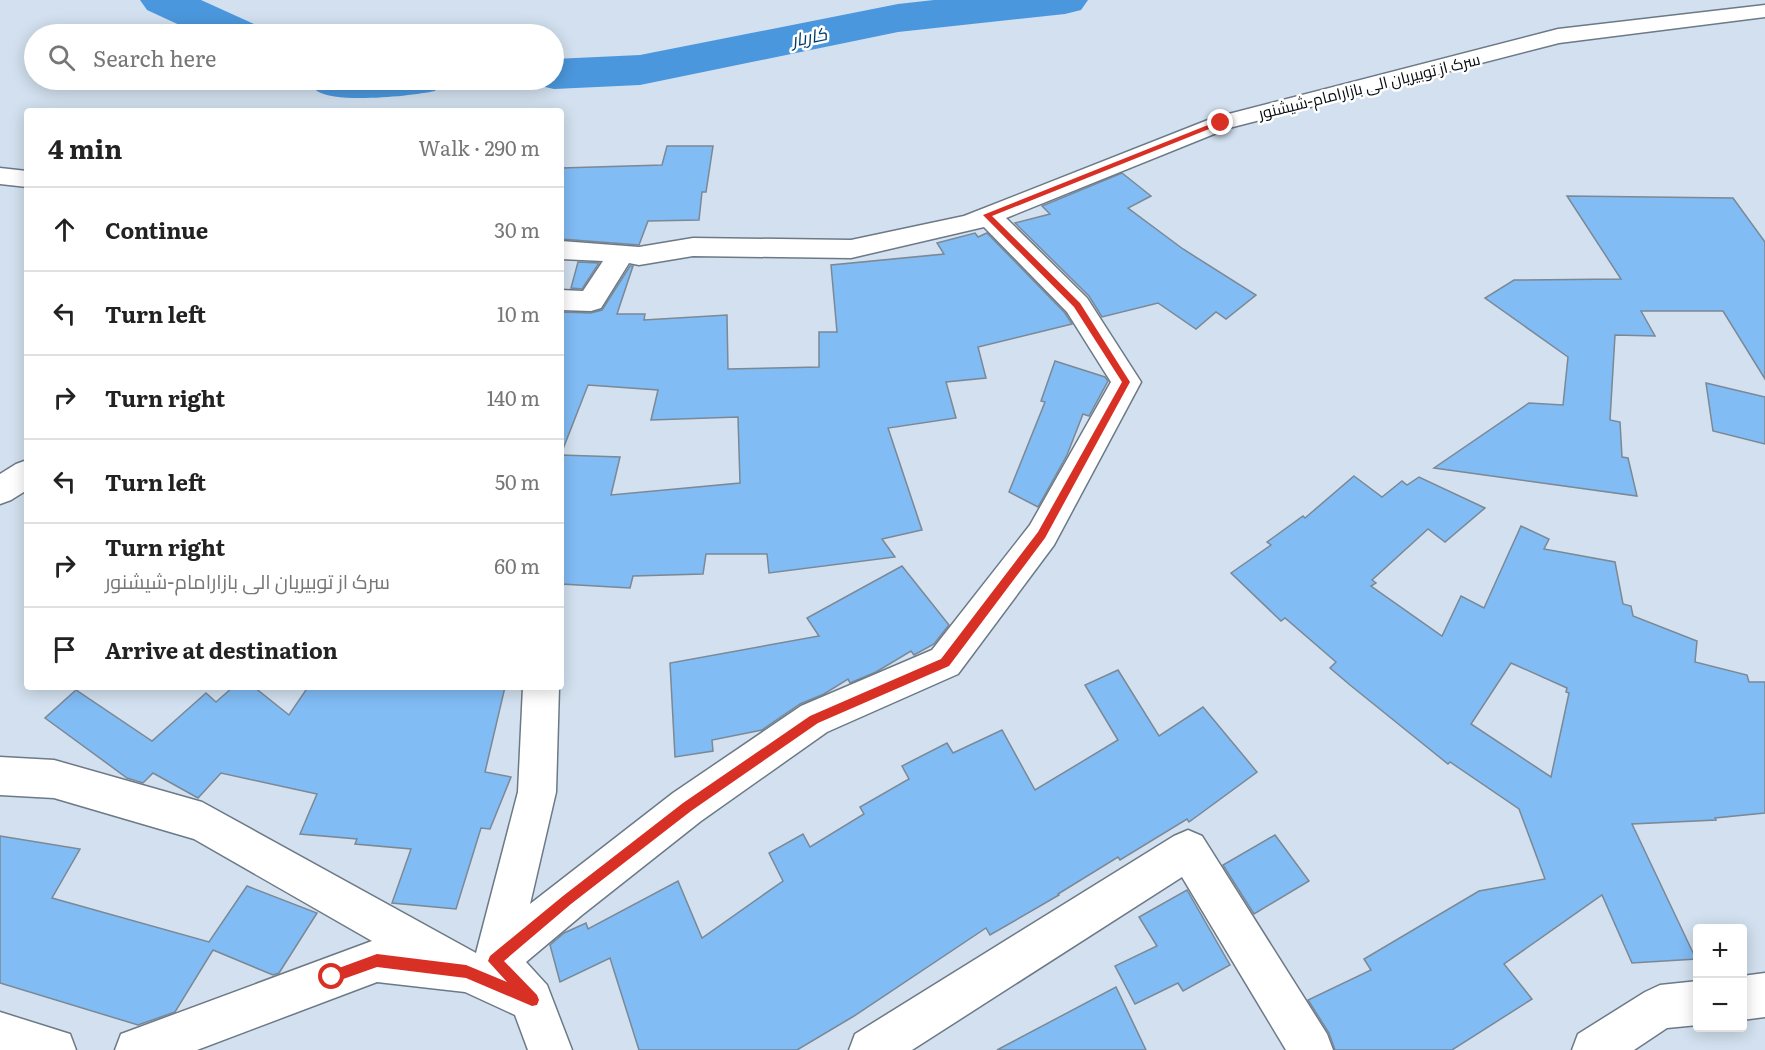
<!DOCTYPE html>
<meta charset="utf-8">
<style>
:root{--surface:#fff;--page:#f2f2f2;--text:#222;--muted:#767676;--line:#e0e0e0}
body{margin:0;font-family:Literata,Cairo,serif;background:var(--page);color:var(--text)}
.controls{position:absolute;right:18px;bottom:18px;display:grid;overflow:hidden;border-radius:6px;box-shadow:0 3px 15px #0003}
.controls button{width:54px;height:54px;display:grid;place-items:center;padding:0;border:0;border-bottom:2px solid var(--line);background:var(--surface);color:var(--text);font:30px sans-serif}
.stop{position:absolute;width:18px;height:18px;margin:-14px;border:4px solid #d93025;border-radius:50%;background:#fff}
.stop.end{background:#d93025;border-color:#fff;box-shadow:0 2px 6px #0008}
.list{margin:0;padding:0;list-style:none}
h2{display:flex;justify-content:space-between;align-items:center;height:78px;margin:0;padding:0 24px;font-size:26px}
h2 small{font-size:20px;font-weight:400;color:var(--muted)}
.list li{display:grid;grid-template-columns:39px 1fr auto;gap:18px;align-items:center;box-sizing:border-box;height:84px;padding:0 24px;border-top:2px solid var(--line)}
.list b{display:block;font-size:22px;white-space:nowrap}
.list p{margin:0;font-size:20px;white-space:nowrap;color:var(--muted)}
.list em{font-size:20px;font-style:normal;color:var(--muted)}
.icon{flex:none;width:33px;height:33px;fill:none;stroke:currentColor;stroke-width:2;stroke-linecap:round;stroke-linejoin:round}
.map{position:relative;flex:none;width:1765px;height:1050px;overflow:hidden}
.search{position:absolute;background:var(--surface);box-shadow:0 3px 15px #0003;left:24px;top:24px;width:540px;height:66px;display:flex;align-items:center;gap:15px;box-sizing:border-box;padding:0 21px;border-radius:33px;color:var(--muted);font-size:22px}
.panel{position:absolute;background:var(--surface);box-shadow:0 3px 15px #0003;left:24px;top:108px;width:540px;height:582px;border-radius:6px}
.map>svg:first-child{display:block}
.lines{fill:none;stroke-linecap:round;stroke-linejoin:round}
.river{fill:#4b97dd;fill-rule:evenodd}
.building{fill:#81bcf5;stroke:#7b8895;stroke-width:1.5;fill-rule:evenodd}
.minor-casing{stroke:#6c7986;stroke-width:3}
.minor{fill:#fff;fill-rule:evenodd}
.route{fill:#d93025}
.labels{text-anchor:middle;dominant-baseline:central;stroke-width:5;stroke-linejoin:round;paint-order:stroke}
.far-street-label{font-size:16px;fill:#070c10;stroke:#fff}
.far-water-label{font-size:18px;font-style:italic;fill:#003c68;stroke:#fff}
</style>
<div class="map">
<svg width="1765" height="1050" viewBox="0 0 1765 1050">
<rect width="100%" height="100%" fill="#d2e0ef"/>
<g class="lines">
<g class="river">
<path d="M140,0H201L254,24L261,34H199L147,10Z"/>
<path d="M934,0H1088L1081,10L1065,14L898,32L640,85L554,89L536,85L533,80H554V59L640,55L898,4Z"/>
<path d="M309,80H442L435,91C412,96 336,104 317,91C314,89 311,84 309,80Z"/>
</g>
</g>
<g class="building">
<path d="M667,146H713L706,192H702L699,220L648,221L639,245L561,239V168L662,165Z"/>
<path d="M1122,173L1151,196L1128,208L1183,249L1256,295L1226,319L1216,312L1196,329L1158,303L1102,317L1089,296L1015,223L1050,214L1042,206Z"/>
<path d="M1567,196L1733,198L1765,242V379L1723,311H1641L1655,336L1615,335L1610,420L1620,422L1622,457L1628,458L1637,496L1434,468L1529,403L1563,405L1568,357L1485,298L1514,280L1621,279Z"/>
<path d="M975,233L978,237L987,233L1065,313L1072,324L978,347L986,378L946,382L956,418L888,428L922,530L882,539L895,557L769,573L767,554H706L703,574L633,576L630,588L561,584V455L620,457L611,495L740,483L738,417L651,420L658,390L588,385L563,449L561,448V312L591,313L602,310L630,266H633L617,314H645L644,320L727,315L728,369L819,367V332H837L831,265L944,254L937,243Z"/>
<path d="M578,262L599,263L582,289L571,288Z"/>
<path d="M1055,361L1105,377L1108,381L1089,416L1083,414L1067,455L1038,507L1009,492L1045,402L1041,401Z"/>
<path d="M1706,383L1765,397V444L1713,431Z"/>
<path d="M1354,476L1382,497L1402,481L1407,485L1419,477L1485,508L1445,542L1428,529L1372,580L1376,583L1371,586L1442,636L1461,596L1484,608L1521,526L1549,539L1544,549L1615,562L1623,604L1631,606L1633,616L1697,641L1695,662L1747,675L1749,682H1765V813L1715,818L1716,820L1632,824L1696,959L1632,963L1602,895L1504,964L1532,999L1452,1050H1335L1329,1033L1308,1000L1371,970L1364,959L1479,891L1545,879L1519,809L1450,762L1448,764L1350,685L1330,668L1336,662L1285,618L1281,621L1231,573L1271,545L1267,542L1303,516L1305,518ZM1511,663L1567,688L1566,692L1569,693L1551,777L1471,724Z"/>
<path d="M902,566L949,625L934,644L914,655L911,651L876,672L850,683L848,679L824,694L800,704L762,730L712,740L713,751L675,757L670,663L819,636L807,618Z"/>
<path d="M1118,670L1159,736L1203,707L1257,772L1189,822L1187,819L1120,860L1118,857L1058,894L1059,895L990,935L986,928L854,1016L797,1050H639L610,958L560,982L550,945L564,933L586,923L588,929L678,881L702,938L783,881L769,853L803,834L810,847L864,814L860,807L909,779L902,766L947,743L953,753L1002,730L1035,790L1118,740L1085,685Z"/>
<path d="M233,687H254L289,715L308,687H505L485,772L511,777L490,829L481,828L456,909L392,903L411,849L355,844L357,839L300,834L317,794L221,773L198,798L153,773L143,783L127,778L45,718L76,690L152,741L206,693L216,702Z"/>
<path d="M1275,835L1309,881L1254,914L1223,865Z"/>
<path d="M0,836L80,849L52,898L209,942L247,886L317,913L279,973L273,975L213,950L175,1012L138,1025L0,983Z"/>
<path d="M1187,890L1230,965L1183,991L1178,983L1135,1004L1115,966L1157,946L1139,917Z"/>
<path d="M1116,987L1146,1050H997Z"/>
</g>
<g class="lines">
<defs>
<g id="minor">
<path d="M1765,5V17L1559,43L1229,128L1006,218L1087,298L1141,382L1054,545L958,674L827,732L701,821L582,915L526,962L547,985L572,1050H528L515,1015L465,992L377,982L197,1050H115L121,1034L372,941L194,839L54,798L0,795V757L54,760L202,802L476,953L518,792L523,687H559L556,792L530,904L673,793L801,706L932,650L1030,525L1111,382L1067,312L984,227L851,258L693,256L639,265L629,263L601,308L591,311L561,310V290L583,291L603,261L561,259V241L639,247L693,238L851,240L964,216L1213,118L1558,29Z"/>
<path d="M0,168L27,171V187L0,184Z"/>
<path d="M27,460V490L11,500L0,504V474L16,464Z"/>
<path d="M1188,830L1202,836L1327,1034L1333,1050H1286L1182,877L912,1050H849L855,1034L1174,836Z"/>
<path d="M1765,973V1017L1742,1020V976Z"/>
<path d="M1698,981V1025L1667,1028L1634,1050H1572L1578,1034L1645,992L1660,985Z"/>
<path d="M0,1012L70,1034L76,1050H0Z"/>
</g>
</defs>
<use href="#minor" class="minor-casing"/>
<use href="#minor" class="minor"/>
</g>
<path class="route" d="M1218,121L1224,123L992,216L1080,303L1130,382L1045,538L949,666L818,723L691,811L571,904L504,961L537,995L539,1000L537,1005L532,1006L466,978L377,967L332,983L328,981L326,977L328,972L377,954L466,965L507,982L488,961L490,956L563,896L683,803L810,716L941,659L1038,532L1122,382L1074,307L983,215Z"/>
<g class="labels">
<g class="far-street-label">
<text transform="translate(1369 85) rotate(-14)">سرک از توبیریان الی بازارامام-شیشنور</text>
</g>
<g class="far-water-label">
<text transform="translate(809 36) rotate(-11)">کاربار</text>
</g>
</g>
</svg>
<div class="controls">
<button>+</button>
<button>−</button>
</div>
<div class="stop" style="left:332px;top:977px"></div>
<div class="stop end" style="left:1221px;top:123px"></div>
<div class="search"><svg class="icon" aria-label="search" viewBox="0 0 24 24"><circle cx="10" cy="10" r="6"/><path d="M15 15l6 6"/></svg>Search here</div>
<section class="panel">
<h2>4 min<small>Walk · 290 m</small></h2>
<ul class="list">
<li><svg class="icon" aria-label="ahead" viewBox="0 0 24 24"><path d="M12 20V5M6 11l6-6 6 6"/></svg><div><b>Continue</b></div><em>30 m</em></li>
<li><svg class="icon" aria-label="left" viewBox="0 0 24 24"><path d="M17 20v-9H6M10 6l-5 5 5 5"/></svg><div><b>Turn left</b></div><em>10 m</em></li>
<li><svg class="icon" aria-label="right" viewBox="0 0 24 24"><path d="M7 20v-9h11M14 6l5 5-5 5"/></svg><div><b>Turn right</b></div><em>140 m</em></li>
<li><svg class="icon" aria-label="left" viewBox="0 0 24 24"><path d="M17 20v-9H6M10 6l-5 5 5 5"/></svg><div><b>Turn left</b></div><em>50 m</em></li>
<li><svg class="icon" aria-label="right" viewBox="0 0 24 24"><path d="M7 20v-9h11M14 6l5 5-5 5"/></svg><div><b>Turn right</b><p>سرک از توبیریان الی بازارامام-شیشنور</p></div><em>60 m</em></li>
<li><svg class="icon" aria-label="arrive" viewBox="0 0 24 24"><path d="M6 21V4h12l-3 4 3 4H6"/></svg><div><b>Arrive at destination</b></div></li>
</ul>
</section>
</div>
